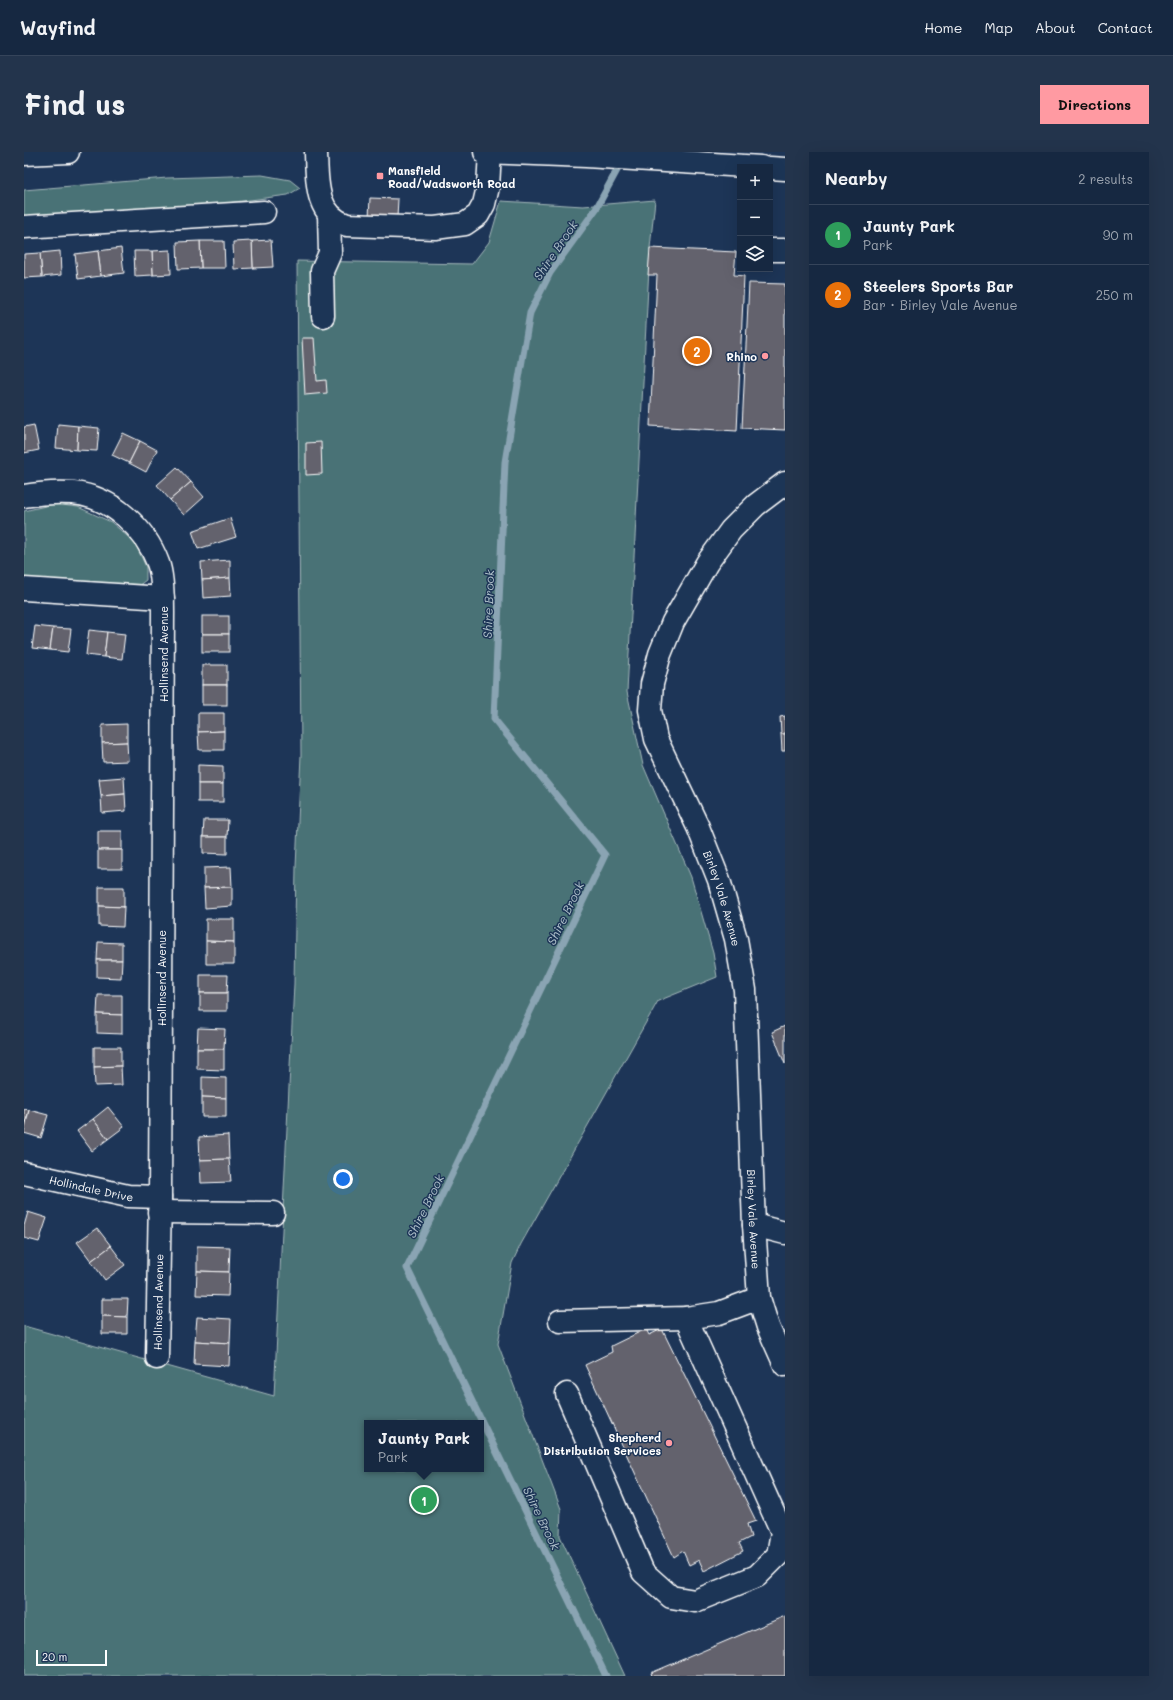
<!DOCTYPE html>
<meta charset="utf-8">
<style>
:root{--surface:#162841;--page:#23344c;--text:#f1f3f6;--muted:#9ea6b1;--line:#35445a;--accent:#ff9aa2}
body{margin:0;font-family:Mali,sans-serif;background:var(--page);color:var(--text)}
.controls{position:absolute;right:12px;top:12px;display:grid;overflow:hidden;border-radius:0px;box-shadow:0 4px 16px #0002}
.controls button{width:36px;height:36px;display:grid;place-items:center;padding:0;border:0;border-bottom:1px solid var(--line);background:var(--surface);color:var(--text);font:20px sans-serif}
.scale{position:absolute;left:12px;bottom:10px;width:71px;box-sizing:border-box;padding-left:4px;border:2px solid #fff;border-top:0;font-size:11px;line-height:14px;white-space:nowrap;color:#fff;-webkit-text-stroke:3px #1d3557;paint-order:stroke}
.you{position:absolute;left:319px;top:1027px;width:14px;height:14px;margin:-10px;border:3px solid #fff;border-radius:50%;background:#1a73e8;box-shadow:0 0 0 6px #1a73e833}
.badge{display:grid;place-items:center;width:26px;height:26px;border-radius:50%;background:var(--accent);color:#fff;font-size:13px;font-weight:700}
.pin{position:absolute;translate:-50% -50%;border:2px solid #fff;box-shadow:0 1px 4px #0006}
.popup{position:absolute;left:340px;top:1268px;width:120px;height:52px;box-sizing:border-box;display:grid;place-content:center;border-radius:0px;background:var(--surface);filter:drop-shadow(0 1px 3px #0005);font-size:13px;white-space:nowrap;color:var(--muted)}
.popup b{font-size:15px;color:var(--text)}
.popup::after{content:'';position:absolute;left:50%;top:100%;margin-left:-8px;border:8px solid transparent;border-top-color:var(--surface)}
.list{margin:0;padding:0;list-style:none}
h2{display:flex;justify-content:space-between;align-items:center;height:52px;margin:0;padding:0 16px;font-size:17px}
h2 small{font-size:13px;font-weight:400;color:var(--muted)}
.list li{display:grid;grid-template-columns:26px 1fr auto;gap:12px;align-items:center;box-sizing:border-box;height:60px;padding:0 16px;border-top:1px solid var(--line)}
.list b{display:block;font-size:15px;white-space:nowrap}
.list p{margin:0;font-size:13px;white-space:nowrap;color:var(--muted)}
.list em{font-size:13px;font-style:normal;color:var(--muted)}
.icon{flex:none;width:22px;height:22px;fill:none;stroke:currentColor;stroke-width:2;stroke-linecap:round;stroke-linejoin:round}
.map{position:relative;flex:none;width:761px;height:1524px;overflow:hidden;border-radius:0px}
header{display:flex;align-items:center;gap:24px;box-sizing:border-box;height:56px;padding:0 20px;background:var(--surface);border-bottom:1px solid var(--line)}
header strong{font-size:19px}
nav{display:flex;gap:22px;margin-inline-start:auto;font-size:14px}
.intro{display:flex;align-items:center;justify-content:space-between;box-sizing:border-box;height:96px;padding:0 24px}
h1{margin:0;font-size:28px}
.button{padding:10px 18px;border-radius:0px;background:var(--accent);color:#111;font-size:14px;font-weight:700}
main{display:flex;gap:24px;padding:0 24px}
aside{flex:1;background:var(--surface);border-radius:0px;box-shadow:0 4px 16px #0002}
.map>svg:first-child{display:block}
.green{fill:#4a7276;stroke:#a4b8ba;fill-rule:evenodd}
.lines{fill:none;stroke-linecap:round;stroke-linejoin:round}
.stream{stroke:#8aa4b3;stroke-width:7}
.building{fill:#63626d;stroke:#fff}
.minor-casing{stroke:#fff;stroke-width:25}
.major-casing{stroke:#fff;stroke-width:25}
.minor{stroke:#1d3557;stroke-width:22}
.major{stroke:#1d3557;stroke-width:22}
.poi-dot{fill:#ff9aa2;stroke:#1d3557;stroke-width:1.5}
.labels{text-anchor:middle;dominant-baseline:central;stroke-width:3;stroke-linejoin:round;paint-order:stroke}
.poi-label{font-size:11px;font-weight:bold;fill:#fff;stroke:#1d3557;text-anchor:end}
.street-label{font-size:11px;fill:#fff;stroke:#1d3557}
.water-label{font-size:12px;font-style:italic;fill:#b1c3cc;stroke:#1d3557}
</style>
<header>
<strong>Wayfind</strong>
<nav><a>Home</a><a>Map</a><a>About</a><a>Contact</a></nav>
</header>
<div class="intro"><h1>Find us</h1><a class="button">Directions</a></div>
<main>
<div class="map">
<svg width="761" height="1524" viewBox="0 0 761 1524">
<rect width="100%" height="100%" fill="#1d3557"/>
<filter id="ink" filterUnits="userSpaceOnUse"><feTurbulence type="fractalNoise" baseFrequency=".025" numOctaves="2"/><feDisplacementMap in="SourceGraphic" scale="8" xChannelSelector="R" yChannelSelector="G"/><feConvolveMatrix kernelMatrix="1 2 1 2 8 2 1 2 1" color-interpolation-filters="sRGB"/></filter>
<g filter="url(#ink)">
<g class="green">
<path d="M238,23L266,28L276,36L264,43L188,53L0,66V38L143,26Z"/>
<path d="M631,48L626,96L603,540L619,613L667,725L689,801L693,825L634,849L497,1092L488,1111L474,1192L537,1357L536,1384L601,1524H0V1174L250,1244L270,832L272,715L277,603L273,109L448,112L465,90L477,49L559,54ZM343,1271H457V1317H343Z"/>
<path d="M30,352L54,355L87,370L111,391L122,415V428L114,434L0,426V359Z"/>
</g>
<g class="lines">
<path class="stream" d="M582,1524L383,1116L581,703L470,567L481,310L506,161L526,121L572,57L598,9"/>
</g>
<g class="building">
<path d="M346,46L374,47L373,66L345,65Z"/>
<path d="M247,88L249,115L229,116L228,89Z"/>
<path d="M176,89H200L201,116H177Z"/>
<path d="M176,89L177,116L154,117L153,90Z"/>
<path d="M228,89L229,116L210,117L209,90Z"/>
<path d="M97,96L100,121L77,124L74,99Z"/>
<path d="M626,96L712,100L710,123L720,124L713,279L626,274L633,123H624Z"/>
<path d="M146,98L147,122L129,123L128,99Z"/>
<path d="M36,99L37,123L18,125L16,101Z"/>
<path d="M74,99L77,124L54,127L51,102Z"/>
<path d="M110,99H128L129,123L111,124Z"/>
<path d="M16,101L18,125L0,126V102Z"/>
<path d="M725,131L761,132V278L718,276Z"/>
<path d="M278,186H290L293,229L302,228L303,241L281,243Z"/>
<path d="M34,272L54,274L53,298L32,296Z"/>
<path d="M10,273L15,298L0,301V275Z"/>
<path d="M54,274L75,276L73,299L53,298Z"/>
<path d="M99,281L116,289L105,311L88,303Z"/>
<path d="M116,289L133,298L122,320L105,311Z"/>
<path d="M297,290L298,322L282,323V291Z"/>
<path d="M153,315L167,330L146,348L133,333Z"/>
<path d="M167,330L180,345L160,363L146,348Z"/>
<path d="M206,366L212,385L174,397L168,379Z"/>
<path d="M206,408V426L178,428L177,410Z"/>
<path d="M206,426L207,444L179,446L178,428Z"/>
<rect x="178" y="464" width="27" height="18"/>
<path d="M11,474L29,476L26,498L8,496Z"/>
<path d="M29,476L47,477L44,500L26,498Z"/>
<path d="M65,478L83,480L80,505L62,503Z"/>
<path d="M83,480L101,482L98,507L80,505Z"/>
<rect x="178" y="482" width="27" height="18"/>
<rect x="178" y="513" width="25" height="20"/>
<rect x="178" y="533" width="25" height="20"/>
<path d="M174,561H200V579L174,580Z"/>
<path d="M761,564V582H757L756,565Z"/>
<path d="M103,572V590L78,591V573Z"/>
<path d="M200,579V598H175L174,580Z"/>
<path d="M757,582H761V599H758Z"/>
<path d="M103,590L104,609L79,610L78,591Z"/>
<path d="M174,613L199,614V632H174Z"/>
<path d="M100,625L101,642L77,644L75,627Z"/>
<rect x="174" y="632" width="25" height="18"/>
<path d="M101,642L102,659L78,661L77,644Z"/>
<path d="M180,668H204L203,685H179Z"/>
<rect x="74" y="679" width="24" height="19"/>
<path d="M179,685H203V702L179,701Z"/>
<rect x="74" y="698" width="24" height="19"/>
<path d="M207,715L208,735L180,736V716Z"/>
<path d="M75,735H100V755L75,754Z"/>
<path d="M208,735V754L181,756L180,736Z"/>
<path d="M75,754L100,755L99,775L75,774Z"/>
<path d="M182,767H210V790L182,789Z"/>
<path d="M182,789L210,790V812H182Z"/>
<path d="M74,790L98,791V808H73Z"/>
<path d="M73,808H98L97,826L73,825Z"/>
<path d="M176,823H204L203,841H176Z"/>
<rect x="176" y="841" width="27" height="18"/>
<path d="M74,843H98V863L73,862Z"/>
<path d="M73,862L98,863V882L73,881Z"/>
<path d="M761,874V912L748,880Z"/>
<path d="M174,876L201,877L200,897H173Z"/>
<path d="M70,895H97V914L70,915Z"/>
<path d="M173,897H200V918L173,917Z"/>
<path d="M97,914L98,933L71,934L70,915Z"/>
<path d="M178,925L202,926V946L178,945Z"/>
<path d="M178,945L202,946V965H178Z"/>
<path d="M84,955L100,975L84,987L69,967Z"/>
<path d="M0,957L5,958L0,975Z"/>
<path d="M5,958L24,963L17,986L0,981Z"/>
<path d="M69,967L84,987L68,999L53,979Z"/>
<path d="M204,983L205,1007L176,1008L175,985Z"/>
<path d="M205,1007L207,1030L177,1031L176,1008Z"/>
<path d="M4,1060L23,1066L15,1090L0,1086V1074Z"/>
<path d="M73,1076L87,1094L67,1109L53,1090Z"/>
<path d="M87,1094L101,1113L81,1128L67,1109Z"/>
<path d="M173,1094L206,1095L205,1120L173,1119Z"/>
<path d="M173,1119L205,1120L204,1144L172,1143Z"/>
<path d="M78,1147H104L103,1165L78,1164Z"/>
<path d="M78,1164L103,1165V1182H78Z"/>
<path d="M173,1165L207,1167L206,1191L171,1189Z"/>
<path d="M622,1177L625,1183L638,1177L732,1369L723,1372L727,1385L715,1391L719,1399L680,1419L675,1408L665,1413L659,1399L650,1405L561,1213L588,1200L587,1194Z"/>
<path d="M171,1189L206,1191L205,1214L170,1212Z"/>
<path d="M761,1464V1524H628L627,1521Z"/>
</g>
<g class="lines">
<defs>
<g id="minor">
<path d="M292,0C293,28 291,63 323,73L411,76L441,72L454,63L460,52L464,35L466,0"/>
<path d="M0,75L240,60"/>
<path d="M746,98H761"/>
<path d="M299,164L298,119L306,101L305,62"/>
<path id="s1" d="M761,331L732,353L707,378L683,411L649,470L636,502L628,532L626,558L632,587L674,675L695,728L712,787L721,838L730,1073L735,1146L744,1175L761,1213"/>
<path d="M0,344C16,341 32,340 49,341C88,345 121,376 134,411C139,424 139,446 139,460L136,1045L133,1206"/>
<path d="M0,437L139,446"/>
<path id="s2" d="M0,1021L104,1044L136,1045"/>
<path d="M135,1060L249,1061"/>
<path d="M730,1073L761,1081"/>
<path d="M536,1169L662,1166L695,1161L735,1146"/>
<path d="M543,1242L619,1420L647,1445L671,1449L733,1424L754,1403L758,1380L662,1166"/>
</g>
<g id="major">
<path d="M461,0L562,4L737,15"/>
<path d="M0,2L44,0"/>
<path d="M746,16L761,17"/>
</g>
</defs>
<use href="#minor" class="minor-casing"/>
<use href="#major" class="major-casing"/>
<use href="#minor" class="minor"/>
<use href="#major" class="major"/>
</g>
</g>
<g class="poi-dot">
<rect x="352" y="20" width="8" height="8" rx="2"/>
<circle cx="741" cy="204" r="4"/>
<circle cx="645" cy="1291" r="4"/>
</g>
<g class="labels">
<g class="poi-label">
<text x="364" y="18" text-anchor="start">Mansfield<tspan x="364" dy="13">Road/Wadsworth Road</tspan></text>
<text x="733" y="204">Rhino</text>
<text x="637" y="1285">Shepherd<tspan x="637" dy="13">Distribution Services</tspan></text>
</g>
<g class="street-label">
<text transform="translate(139 502) rotate(-90)">Hollinsend Avenue</text>
<text stroke="none"><textPath href="#s1" startOffset="475">Birley Vale Avenue</textPath></text>
<text transform="translate(137 826) rotate(-90)">Hollinsend Avenue</text>
<text stroke="none"><textPath href="#s2" startOffset="69">Hollindale Drive</textPath></text>
<text stroke="none"><textPath href="#s1" startOffset="799">Birley Vale Avenue</textPath></text>
<text transform="translate(134 1150) rotate(-89)">Hollinsend Avenue</text>
</g>
<g class="water-label">
<text transform="translate(531 98) rotate(-56)">Shire Brook</text>
<text transform="translate(464 452) rotate(-88)">Shire Brook</text>
<text transform="translate(541 761) rotate(-64)">Shire Brook</text>
<text transform="translate(401 1054) rotate(-64)">Shire Brook</text>
<text transform="translate(518 1366) rotate(64)">Shire Brook</text>
</g>
</g>
</svg>
<div class="controls">
<button>+</button>
<button>−</button>
<button><svg class="icon" aria-label="layers" viewBox="0 0 24 24"><path d="M12 4l9 5-9 5-9-5zM3 14l9 5 9-5"/></svg></button>
</div>
<div class="scale">20 m</div>
<div class="you"></div>
<div class="pin badge" style="left:400px;top:1348px;background:#2e9e5b">1</div>
<div class="popup"><b>Jaunty Park</b>Park</div>
<div class="pin badge" style="left:673px;top:199px;background:#e8710a">2</div>
</div>
<aside>
<h2>Nearby<small>2 results</small></h2>
<ul class="list">
<li><span class="badge" style="background:#2e9e5b">1</span><div><b>Jaunty Park</b><p>Park</p></div><em>90 m</em></li>
<li><span class="badge" style="background:#e8710a">2</span><div><b>Steelers Sports Bar</b><p>Bar · Birley Vale Avenue</p></div><em>250 m</em></li>
</ul>
</aside>
</main>
